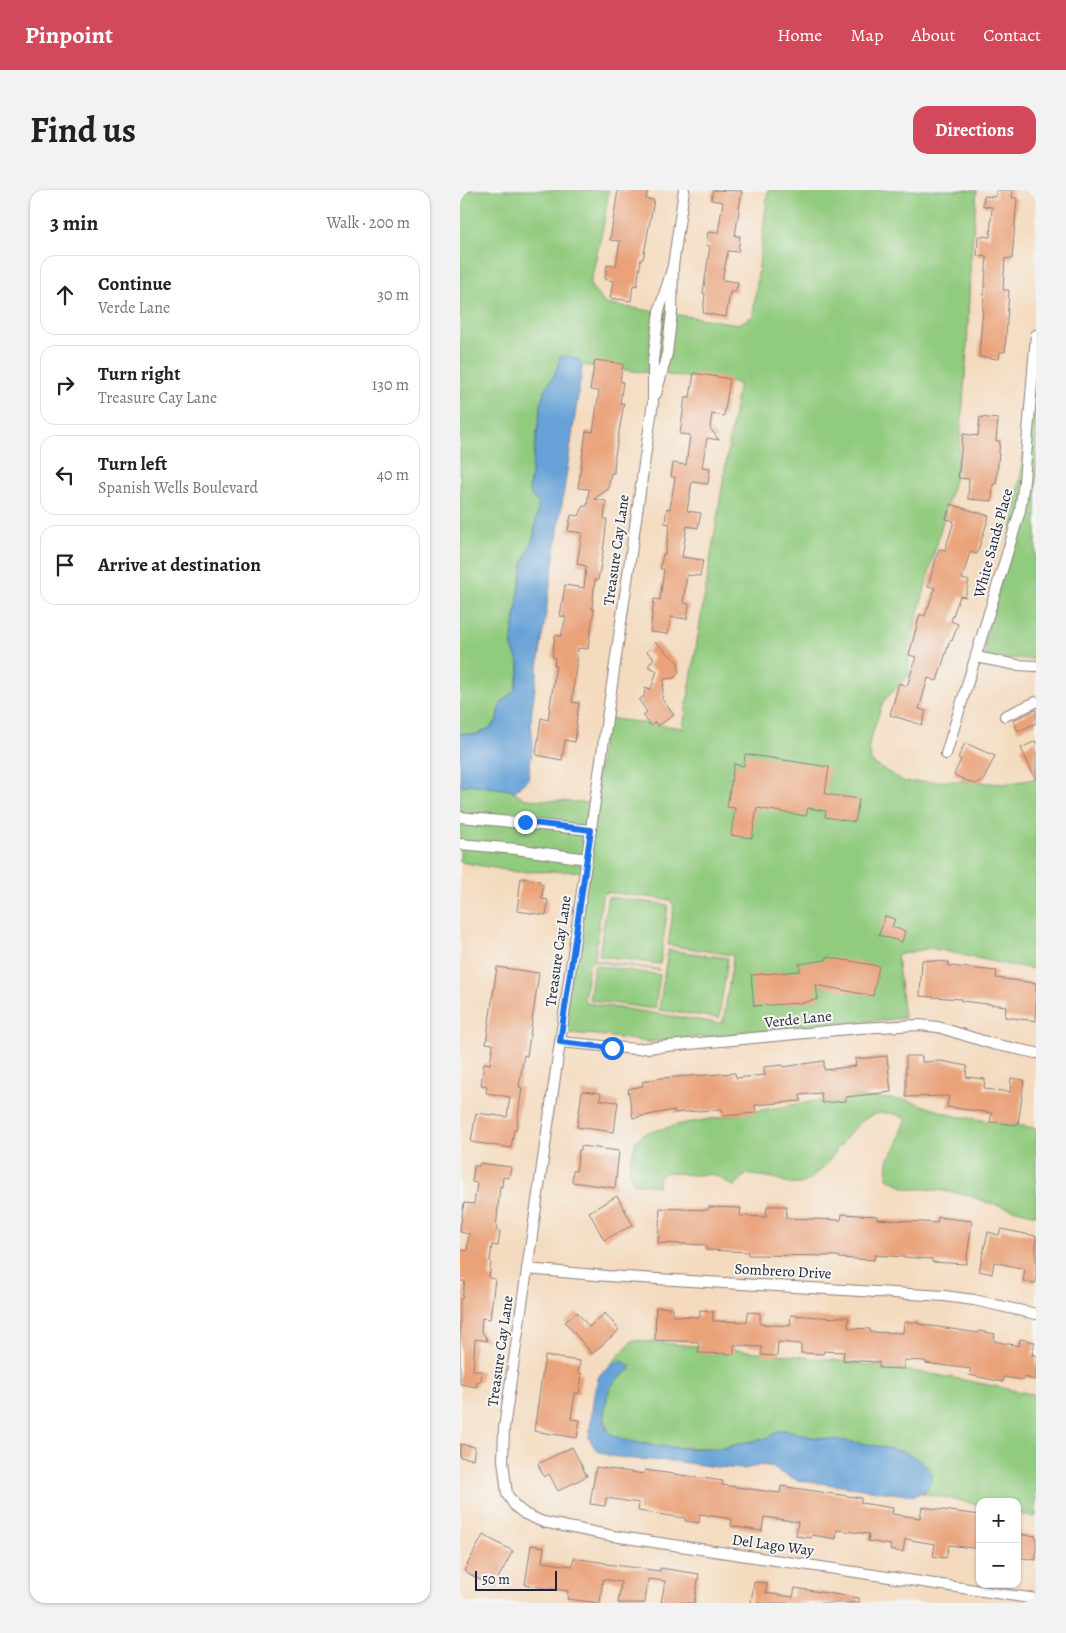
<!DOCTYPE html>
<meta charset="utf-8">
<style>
:root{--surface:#fff;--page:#f2f2f2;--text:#202124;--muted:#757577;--line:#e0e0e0;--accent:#d1495b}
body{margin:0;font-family:Alegreya,serif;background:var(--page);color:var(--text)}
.controls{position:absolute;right:15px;bottom:15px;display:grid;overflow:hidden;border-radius:10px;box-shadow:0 1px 4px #0004}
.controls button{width:45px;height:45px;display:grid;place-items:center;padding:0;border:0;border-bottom:1px solid var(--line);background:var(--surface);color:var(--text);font:25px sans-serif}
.scale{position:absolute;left:15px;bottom:12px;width:82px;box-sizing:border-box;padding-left:5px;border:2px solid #22223b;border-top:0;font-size:14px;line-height:18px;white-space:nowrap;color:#22223b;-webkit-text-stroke:4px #f6f6f2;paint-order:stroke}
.stop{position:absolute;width:15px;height:15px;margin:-11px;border:4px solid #1a73e8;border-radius:50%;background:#fff}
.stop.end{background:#1a73e8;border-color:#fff;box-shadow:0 1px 5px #0008}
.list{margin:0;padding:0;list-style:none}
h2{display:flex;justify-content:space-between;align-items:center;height:65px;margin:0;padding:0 20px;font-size:21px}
h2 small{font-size:16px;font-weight:400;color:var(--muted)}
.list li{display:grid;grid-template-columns:32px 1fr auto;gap:15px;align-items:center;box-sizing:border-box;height:80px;margin:0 10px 10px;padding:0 10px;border:1px solid var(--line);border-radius:15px}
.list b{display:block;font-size:19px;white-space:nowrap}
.list p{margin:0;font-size:16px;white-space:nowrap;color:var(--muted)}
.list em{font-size:16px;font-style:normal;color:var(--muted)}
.icon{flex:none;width:28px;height:28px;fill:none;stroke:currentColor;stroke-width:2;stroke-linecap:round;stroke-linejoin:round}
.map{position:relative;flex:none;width:576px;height:1413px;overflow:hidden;border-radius:15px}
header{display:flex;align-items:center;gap:30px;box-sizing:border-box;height:70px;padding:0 25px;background:var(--accent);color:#fff}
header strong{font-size:24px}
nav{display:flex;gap:28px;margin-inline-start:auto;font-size:18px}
.intro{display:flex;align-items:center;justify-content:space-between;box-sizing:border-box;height:120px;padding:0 30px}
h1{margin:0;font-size:35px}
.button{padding:12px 22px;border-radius:15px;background:var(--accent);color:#fff;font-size:18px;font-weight:700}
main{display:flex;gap:30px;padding:0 30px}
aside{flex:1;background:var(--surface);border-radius:15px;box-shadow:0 1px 4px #0004}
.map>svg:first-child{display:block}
.green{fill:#91cb7e;stroke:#5a765c;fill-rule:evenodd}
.water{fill:#66a2d7;stroke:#446289}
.building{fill:#eaa279}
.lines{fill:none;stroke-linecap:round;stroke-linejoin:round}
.street-casing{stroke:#8b7e7d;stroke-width:12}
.street{stroke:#fff;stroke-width:10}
.route{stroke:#1a73e8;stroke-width:6}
.labels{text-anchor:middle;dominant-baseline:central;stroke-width:4;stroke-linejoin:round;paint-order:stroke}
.street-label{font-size:15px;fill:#22223b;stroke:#f6f6f2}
</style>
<header>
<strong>Pinpoint</strong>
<nav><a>Home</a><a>Map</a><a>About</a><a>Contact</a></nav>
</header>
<div class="intro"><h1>Find us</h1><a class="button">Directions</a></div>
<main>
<aside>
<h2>3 min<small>Walk · 200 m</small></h2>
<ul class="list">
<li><svg class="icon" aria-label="ahead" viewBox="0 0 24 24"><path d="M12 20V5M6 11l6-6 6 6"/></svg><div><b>Continue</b><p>Verde Lane</p></div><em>30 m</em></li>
<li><svg class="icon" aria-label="right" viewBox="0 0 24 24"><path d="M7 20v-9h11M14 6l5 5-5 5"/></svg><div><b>Turn right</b><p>Treasure Cay Lane</p></div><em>130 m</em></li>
<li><svg class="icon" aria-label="left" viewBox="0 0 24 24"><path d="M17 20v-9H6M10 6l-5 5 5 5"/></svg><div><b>Turn left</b><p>Spanish Wells Boulevard</p></div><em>40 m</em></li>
<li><svg class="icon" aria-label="arrive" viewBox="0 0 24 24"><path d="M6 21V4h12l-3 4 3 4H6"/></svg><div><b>Arrive at destination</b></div></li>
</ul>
</aside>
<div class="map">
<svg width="576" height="1413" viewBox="0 0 576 1413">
<rect width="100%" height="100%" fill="#f6f6f2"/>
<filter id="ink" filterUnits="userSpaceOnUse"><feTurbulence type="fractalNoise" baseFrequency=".02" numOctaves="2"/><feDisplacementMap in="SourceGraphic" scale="10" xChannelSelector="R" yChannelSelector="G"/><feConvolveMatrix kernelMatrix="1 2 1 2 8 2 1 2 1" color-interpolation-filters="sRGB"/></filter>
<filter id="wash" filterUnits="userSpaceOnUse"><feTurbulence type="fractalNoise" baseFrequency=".0096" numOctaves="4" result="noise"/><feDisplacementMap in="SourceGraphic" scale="20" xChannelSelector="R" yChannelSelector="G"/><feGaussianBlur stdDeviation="1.12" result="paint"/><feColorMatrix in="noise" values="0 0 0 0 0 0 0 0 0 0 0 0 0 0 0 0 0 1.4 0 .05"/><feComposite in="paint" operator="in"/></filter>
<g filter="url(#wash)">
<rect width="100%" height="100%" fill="#f4dbbf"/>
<g class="green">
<path d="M0,0H149L143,37L130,95L145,114L279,134L293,126L308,0H517L510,77L507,162L498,275L448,461L449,485L423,512L409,553L411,572L445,592L504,591L542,594L576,589V779L549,775L470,758L437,765L444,828L188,852L138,845L104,843L125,681L57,682L0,672V596L10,594L52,600L65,609L133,613L146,528L223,538L279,193L121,175L119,170L101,166L95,184L85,199L82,208L69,298L72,307L79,312L73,349L63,375L52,448V457L59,473V482L55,500L42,513L38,521L37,530L31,537L16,545L0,543ZM146,702L210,710L214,716L208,755L272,765L273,769L263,832L259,833L126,813L124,809L129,775L132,771L200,780L139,771L135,768L142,706Z"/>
<path d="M576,184V469L526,468L525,450L549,359Z"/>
<path d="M148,707L208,715L200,774L139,766Z"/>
<path d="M208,760L268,768L259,828L199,820Z"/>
<path d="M134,775L200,785L195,819L129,810Z"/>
<path d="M385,906L447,910L495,926L576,938V1025L529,1013L504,1004L470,999H452L444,997L427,988L428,970L437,955L446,930C440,925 436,924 429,923C389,917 373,987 339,994C331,995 321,990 313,988C305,986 296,986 287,984L274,996L266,992L259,987L250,984L233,985L207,982L199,986L198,996L173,993L169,977L176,951L183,944L221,934Z"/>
<path d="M173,1150C264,1159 355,1166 445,1180C489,1186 533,1196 576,1205V1327L557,1323V1312H520V1315L462,1303L465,1301L472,1285L467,1277L443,1261L378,1250L342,1246L324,1240L315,1243L307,1248L261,1258L206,1257L162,1250L153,1247L148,1241L144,1224L148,1200L155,1190L170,1180L160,1170L148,1177Z"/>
</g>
<g class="water">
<path d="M101,166H110L119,170L122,178L72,518L71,534L73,553L68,589L55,601L10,594L0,596V543L16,545L31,537L37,530L38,521L42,512L55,500L59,483V473L52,457V448L63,375L73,349L79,313L72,307L69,299L82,208L85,199L95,184Z"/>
<path d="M160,1170L171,1176L170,1180C156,1188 149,1195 146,1212C144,1220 142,1234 148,1241C159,1257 250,1262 270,1257C273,1256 277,1254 280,1253C289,1251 299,1251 307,1248C312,1246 317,1240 324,1240C331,1240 345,1246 353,1247C375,1251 475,1255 471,1289C470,1299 463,1302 454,1306L337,1290L319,1282L312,1277L303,1275L284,1279L257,1277L211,1271L172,1269L150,1266L136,1260L129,1248L134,1203L139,1186L145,1179Z"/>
</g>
<g id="blocks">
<g class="building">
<path d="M158,0H188L186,9L194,10L183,69H181L177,96L173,95L171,111L150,108L153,91L145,89L147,75L156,76L160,51L150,50Z"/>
<path d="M253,0L282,1L275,46H280L278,62L268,61L262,90L278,92L276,102H270L266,127L243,123L245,104L243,103L250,56L246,55L248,42L258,43L263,12L251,10Z"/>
<path d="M536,0H553L552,8H557L552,69L545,68L543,100H549L545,162H540L539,169L519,167L527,67L517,66L518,46L530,47L532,17L523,16L524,6L536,7Z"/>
<path d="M135,170L163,174L160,191L163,192L160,213H164L155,265L154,283H151L148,299L134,309L146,311L144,329H147L143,362L138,390H135L132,419H134L128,459L118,458L112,512L119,513L116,533L117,534L115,552L105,550L102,570L76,565L81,528L88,530L96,475H94L95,468L92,467L95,445L101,446L106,427L100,426L105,395L124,398L126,376L117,374L122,343L108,341L111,325L119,326L123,316H127L129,299L118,298L126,241L133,242L139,201L130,200Z"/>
<path d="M234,183L270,189L264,226L252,224L250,238L259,250L247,248L242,277L250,278L248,294L232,292L227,321L241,323L238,338L227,336L222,367L243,370L240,386L227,385L223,413L229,414L227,429L211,427L208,444L190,442L194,409L200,410L204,379H200L203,364H205L210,334L205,333L207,318L210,319L215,287H211L213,273L226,275L230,245L220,244L225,207H230Z"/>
<path d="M520,227L538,229L536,251H540L536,294H533L532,311L508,309L509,289L498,288L503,244L518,246Z"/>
<path d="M490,314L529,326L517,364L510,362L502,389L509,391L505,407L500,406L491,431L498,434L492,451L490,450L477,491L468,488L459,519L466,521L462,535L430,525L439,493L447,496L456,467L449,465L460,424L465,426L475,398L468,396L479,359L485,360L494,331L486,329Z"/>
<path d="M195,452L218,472L219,482L214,488L204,489L202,509L214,525L198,536L195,532L191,536L183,525L187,522L179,510L184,506L185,498L191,499L197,481L188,476L194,468L187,462Z"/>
<path d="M576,520V533L558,541L553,530Z"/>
<path d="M576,551V590L561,558Z"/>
<path d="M505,553L535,566L523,591L514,594L494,585L501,569L498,568Z"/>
<path d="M285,564L369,577L365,604L399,609L395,632L365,627L366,621L348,618L346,626L297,618L292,648L271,645L275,618L267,617L274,574L284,576Z"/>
<path d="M61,688L80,691V694H83L82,709L88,710L86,725L57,721Z"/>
<path d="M425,726L435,729L432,737L445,741L442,752L419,745Z"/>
<path d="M367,767L419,776L413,806L356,795L358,809L341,813L294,816L291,785L340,781L339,774L366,770Z"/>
<path d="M462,770L489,772V776L537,781L536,788L576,793V831L545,827L546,816L501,811V809L460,806Z"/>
<path d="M37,777L79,783L67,866L64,865L59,897L62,898L56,940H54L51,958L11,952L16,923L47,927L50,907L26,903L27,896L21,895L24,873L30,874L33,854L26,853Z"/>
<path d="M427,866L431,902L386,907V911L362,913L361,903L340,905L341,911L295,915L296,923L263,926L262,919L214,923V920L173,928L168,899L183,896L182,892L201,888L275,883L276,888L305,885L304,877L323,875V877L364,871V880L396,876L395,869Z"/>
<path d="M446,866H462V872L481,871L507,876L506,887L525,889L524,899L550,902L551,888L564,890L558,935L530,932L532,923L487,917L489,906L446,907Z"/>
<path d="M122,901L141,903L140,910L158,912L154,942L117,937Z"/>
<path d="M121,956L159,961L155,998L112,992L113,981H116L119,960H121Z"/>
<path d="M20,973L51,977L49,988L43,987L42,997L40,996L36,1040L40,1041L38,1056L32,1055L30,1071L31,1073L29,1088L35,1089L30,1129L22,1128L21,1140L28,1151L15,1149L13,1180L22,1181L21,1192L17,1191L16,1197L0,1194V1109H2L5,1091H0V1060L7,1061L9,1044L0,1042V1038L4,1013L14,1014L17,993L12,992L14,976H19Z"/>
<path d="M157,1006L173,1035L144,1050L129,1022Z"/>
<path d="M307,1016H327L326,1028L381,1030L382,1024L417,1026V1029L477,1033L478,1027L512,1031L506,1074L472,1072V1069L415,1065L414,1070L379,1068V1066L288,1065V1062L246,1060V1055L198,1053L200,1018L248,1020V1017L281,1018L280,1026L306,1027Z"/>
<path d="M541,1039L576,1046V1093L563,1091L565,1079L534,1072L532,1084L519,1081L528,1042L539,1045Z"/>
<path d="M196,1117L213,1118V1126L240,1127V1120L253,1121V1131L287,1132L288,1122L300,1123V1134L330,1136L331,1125L376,1128V1127H389L388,1138L410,1139V1142L443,1143L444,1132H458V1134L519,1143V1141L535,1144L534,1151L559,1156L560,1149L575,1152L572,1165H576V1190L564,1187V1190L544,1187L543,1192L509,1185L511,1179L465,1173L466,1171L444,1170V1179L419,1178V1172L383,1170L384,1162L364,1161L363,1164L341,1163V1154L318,1152L317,1166L301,1165L302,1157L274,1155V1164L238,1163L239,1152L195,1150Z"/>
<path d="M117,1122L129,1137L145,1123L159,1140L132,1164L105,1132Z"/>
<path d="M85,1166L120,1171L118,1183L122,1184L119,1204L115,1203L111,1229L120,1230L117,1248L74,1241Z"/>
<path d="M0,1254L15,1257L13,1269L0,1267Z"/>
<path d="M112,1257L127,1286L98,1301L89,1284L84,1287L78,1274Z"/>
<path d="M136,1277L184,1284L185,1280L263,1291L262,1295L320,1303L321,1296L401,1308V1313L433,1318L432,1324L460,1328L462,1317L520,1325V1359L489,1355L486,1368L473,1366L475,1354L445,1349L443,1362L430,1360L431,1355L408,1351L409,1344L377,1340L376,1349L352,1345L351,1348L336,1346L338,1332L304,1327L302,1341L271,1336L272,1329L240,1324L239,1333L225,1331V1328L178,1321L179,1313L146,1308L145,1316L130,1314Z"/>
<path d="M557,1344L576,1346V1370L557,1367Z"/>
<path d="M23,1345L53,1361L33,1397L4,1381Z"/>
<path d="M71,1355L84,1357L82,1372L112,1376L114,1368L146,1373V1374L200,1381V1378L239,1384L234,1413H201L205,1391L188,1389L185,1413H158L161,1392L143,1389L140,1413L107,1409L108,1401L65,1395Z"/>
<path d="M294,1392L307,1393L306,1403L333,1407L335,1398L399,1408V1413H291Z"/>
</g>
</g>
</g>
<g filter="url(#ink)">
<use href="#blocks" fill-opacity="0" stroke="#8b7e7d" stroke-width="1"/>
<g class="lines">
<defs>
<g id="street">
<path d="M213,76L199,121L193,171V212L44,1238L43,1270L47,1304L55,1316L65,1324L83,1332L153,1346L576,1409"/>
<path d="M196,204L207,164L212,122L213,76L224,0"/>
<path d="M516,467L557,475L576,476"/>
<path d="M545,526L576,512"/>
<path d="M486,564L560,321L564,291L576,145"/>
<path d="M0,627L131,640"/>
<path d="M0,654L56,659L127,669"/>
<path d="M100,852L176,859L399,838L459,835L478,837L533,854L576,863"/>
<path d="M67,1079L147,1086L484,1106L514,1110L576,1124"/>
</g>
</defs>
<use href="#street" class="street-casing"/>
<use href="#street" class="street"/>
</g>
</g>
<g class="lines" filter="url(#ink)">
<path class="route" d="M65,632L131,640L100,852L152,858"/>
</g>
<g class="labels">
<g class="street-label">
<text transform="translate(533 353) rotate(-75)">White Sands Place</text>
<text transform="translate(156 360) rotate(-82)">Treasure Cay Lane</text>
<text transform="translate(98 761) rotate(-82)">Treasure Cay Lane</text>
<text transform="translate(338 829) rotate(-6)">Verde Lane</text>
<text transform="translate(323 1081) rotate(3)">Sombrero Drive</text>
<text transform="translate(40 1161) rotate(-82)">Treasure Cay Lane</text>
<text transform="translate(313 1355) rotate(8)">Del Lago Way</text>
</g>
</g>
</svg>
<div class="controls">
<button>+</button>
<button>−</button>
</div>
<div class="scale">50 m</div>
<div class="stop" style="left:152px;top:858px"></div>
<div class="stop end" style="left:65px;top:632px"></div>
</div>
</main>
